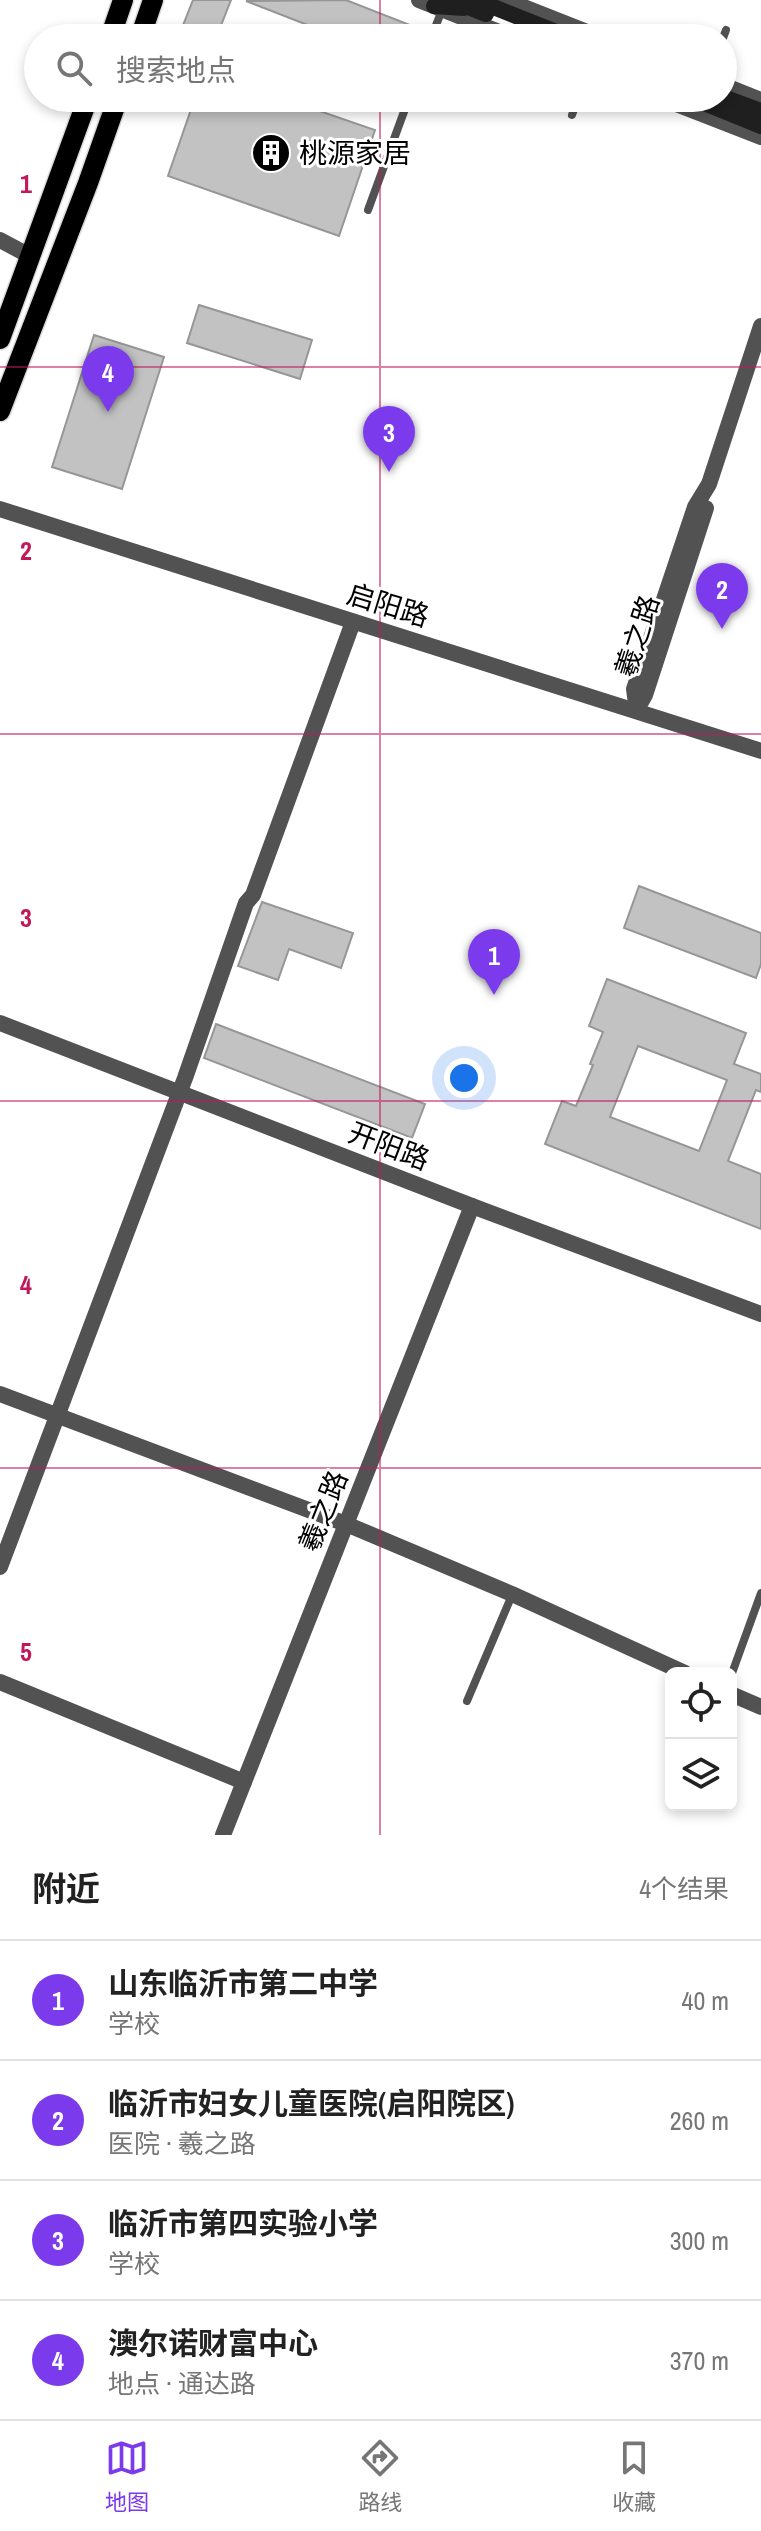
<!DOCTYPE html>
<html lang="zh">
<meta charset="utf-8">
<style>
:root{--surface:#fff;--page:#f2f2f2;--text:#222;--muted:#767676;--line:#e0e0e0;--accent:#7c3aed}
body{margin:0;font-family:"Archivo Narrow","Noto Sans SC",sans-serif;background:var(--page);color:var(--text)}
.controls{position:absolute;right:24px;bottom:24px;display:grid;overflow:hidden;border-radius:12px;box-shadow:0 4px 12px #0003}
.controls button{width:72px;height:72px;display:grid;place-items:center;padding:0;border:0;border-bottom:2px solid var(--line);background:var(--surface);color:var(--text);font:40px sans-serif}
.you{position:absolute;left:464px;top:1078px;width:28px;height:28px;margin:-20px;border:6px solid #fff;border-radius:50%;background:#1a73e8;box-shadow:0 0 0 12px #1a73e833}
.badge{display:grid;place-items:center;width:52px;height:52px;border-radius:50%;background:var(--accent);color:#fff;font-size:26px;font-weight:700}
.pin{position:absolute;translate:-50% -66px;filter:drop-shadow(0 2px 4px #0008)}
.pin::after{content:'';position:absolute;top:42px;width:28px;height:24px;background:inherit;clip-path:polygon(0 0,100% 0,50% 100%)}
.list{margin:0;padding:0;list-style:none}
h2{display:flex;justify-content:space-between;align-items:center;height:104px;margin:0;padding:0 32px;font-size:34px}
h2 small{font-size:26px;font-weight:400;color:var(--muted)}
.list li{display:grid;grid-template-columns:52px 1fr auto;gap:24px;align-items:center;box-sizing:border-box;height:120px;padding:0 32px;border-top:2px solid var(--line)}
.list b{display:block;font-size:30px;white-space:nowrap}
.list p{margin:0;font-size:26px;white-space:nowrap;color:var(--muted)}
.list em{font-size:26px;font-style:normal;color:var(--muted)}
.icon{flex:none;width:44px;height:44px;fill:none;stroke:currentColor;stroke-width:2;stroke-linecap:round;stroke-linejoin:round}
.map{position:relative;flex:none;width:761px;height:1835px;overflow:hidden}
.search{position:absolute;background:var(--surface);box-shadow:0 4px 12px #0003;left:24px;right:24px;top:24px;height:88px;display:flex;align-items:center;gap:20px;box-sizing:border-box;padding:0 28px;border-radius:44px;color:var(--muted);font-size:30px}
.sheet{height:584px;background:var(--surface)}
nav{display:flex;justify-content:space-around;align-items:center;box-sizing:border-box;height:112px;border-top:2px solid var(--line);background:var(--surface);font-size:22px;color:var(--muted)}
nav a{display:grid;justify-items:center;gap:4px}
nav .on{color:var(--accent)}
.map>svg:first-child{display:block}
.building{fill:#c2c2c2;stroke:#969696;stroke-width:2;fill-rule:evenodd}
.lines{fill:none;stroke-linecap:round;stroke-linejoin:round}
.primary-casing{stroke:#dbdbdb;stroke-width:23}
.service{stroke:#525252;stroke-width:8}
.minor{stroke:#525252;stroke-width:16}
.tertiary{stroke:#525252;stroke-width:16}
.secondary{stroke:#1f1f1f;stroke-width:16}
.primary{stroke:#000;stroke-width:20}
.grid{fill:none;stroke:#c2185b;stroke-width:2;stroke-opacity:0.55}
.labels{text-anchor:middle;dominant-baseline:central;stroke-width:6;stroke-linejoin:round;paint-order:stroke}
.poi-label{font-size:28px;fill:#000;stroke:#fff;text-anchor:start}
.street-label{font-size:28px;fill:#000;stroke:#fff}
.grid-label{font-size:26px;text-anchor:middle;font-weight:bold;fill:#c2185b;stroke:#fff;stroke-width:6;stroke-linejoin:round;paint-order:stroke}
</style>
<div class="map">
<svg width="761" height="1835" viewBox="0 0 761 1835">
<rect width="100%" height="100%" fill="#fff"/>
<g class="building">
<path d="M193,0H231L216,38H178Z"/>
<path d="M346,0L415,27L411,38H341L246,1Z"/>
<path d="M195,98H282L375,130L339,236L168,176Z"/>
<path d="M199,305L312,340L300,379L187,343Z"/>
<path d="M94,335L164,357L122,489L52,467Z"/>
<path d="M639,886L761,933V964L756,978L624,928Z"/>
<path d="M262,902L353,933L341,968L289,949L278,980L238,966Z"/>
<path d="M607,979L746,1033L734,1064L761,1074V1092L756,1090L728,1161L761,1174V1229L545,1144L562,1101L576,1106L593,1065L590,1064L603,1032L589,1026ZM638,1046L727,1080L699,1151L610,1117Z"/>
<path d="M216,1024L425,1104L412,1138L204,1058Z"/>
</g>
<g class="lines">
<defs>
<g id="primary">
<path d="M110,38L123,0"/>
<path d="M140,38L153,0"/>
<path d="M0,339L88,98"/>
<path d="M0,411L88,183L118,98"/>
</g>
</defs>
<use href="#primary" class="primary-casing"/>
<g class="service">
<path d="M431,38L442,10"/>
<path d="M723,38L726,30"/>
<path d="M572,115L578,98"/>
<path d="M368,210L409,98"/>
<path d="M731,1676L761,1593"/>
<path d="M467,1701L512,1595"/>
</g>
<g class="minor">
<path d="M419,0L514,38"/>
<path d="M506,0L602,38"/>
<path d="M723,85L761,100"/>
<path d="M661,98L761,137"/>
<path d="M0,240L30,256"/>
<path d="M0,509L761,751"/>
<path d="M637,709L645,695L706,508"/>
<path d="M637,711L634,689L695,507L709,484L761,326"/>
<path d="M0,1394L346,1524L512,1594L685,1673"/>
<path d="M0,1567L185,1078L246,903L253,895L353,622"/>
<path d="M0,1682L244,1782"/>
<path d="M731,1694L761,1707"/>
<path d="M223,1835L472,1206"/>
</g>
<path class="tertiary" d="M0,1023L472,1206L761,1314"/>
<g class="secondary">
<path d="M451,0L486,14"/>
<path d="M476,0L571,38"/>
<path d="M434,6L464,8"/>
<path d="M723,97L761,111"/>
<path d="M692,98L761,126"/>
</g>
<use href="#primary" class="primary"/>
</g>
<path class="grid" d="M380,0V38M380,98V1835M0,367H761M0,734H761M0,1101H761M0,1468H761"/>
<defs>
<symbol id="building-disc" viewBox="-11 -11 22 22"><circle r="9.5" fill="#000" stroke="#fff"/><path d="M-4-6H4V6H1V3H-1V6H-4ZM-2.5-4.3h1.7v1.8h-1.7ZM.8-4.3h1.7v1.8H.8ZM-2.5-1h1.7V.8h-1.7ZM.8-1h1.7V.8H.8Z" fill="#fff"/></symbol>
</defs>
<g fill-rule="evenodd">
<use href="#building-disc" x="249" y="131" width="44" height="44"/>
</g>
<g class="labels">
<g class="poi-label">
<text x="299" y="153">桃源家居</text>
</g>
<g class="street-label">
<text transform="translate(388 605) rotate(17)">启阳路</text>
<text transform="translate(637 636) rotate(-72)">羲之路</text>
<text transform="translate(389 1146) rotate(21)">开阳路</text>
<text transform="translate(323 1511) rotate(-68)">羲之路</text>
</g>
</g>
<g class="grid-label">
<text x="26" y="193">1</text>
<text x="26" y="560">2</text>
<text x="26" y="927">3</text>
<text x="26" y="1294">4</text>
<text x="26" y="1661">5</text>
</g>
</svg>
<div class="controls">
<button><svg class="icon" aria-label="locate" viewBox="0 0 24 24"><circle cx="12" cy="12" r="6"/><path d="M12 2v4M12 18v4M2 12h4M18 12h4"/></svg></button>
<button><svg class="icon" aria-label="layers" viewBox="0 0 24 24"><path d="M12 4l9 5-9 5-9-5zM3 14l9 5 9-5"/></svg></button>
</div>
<div class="you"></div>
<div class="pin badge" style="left:494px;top:995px">1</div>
<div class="pin badge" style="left:722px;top:629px">2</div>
<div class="pin badge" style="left:389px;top:472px">3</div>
<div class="pin badge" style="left:108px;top:412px">4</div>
<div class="search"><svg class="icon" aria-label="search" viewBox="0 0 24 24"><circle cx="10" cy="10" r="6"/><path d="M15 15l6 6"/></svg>搜索地点</div>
</div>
<section class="sheet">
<h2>附近<small>4个结果</small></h2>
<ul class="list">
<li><span class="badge">1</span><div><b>山东临沂市第二中学</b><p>学校</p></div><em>40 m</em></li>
<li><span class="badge">2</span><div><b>临沂市妇女儿童医院(启阳院区)</b><p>医院 · 羲之路</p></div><em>260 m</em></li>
<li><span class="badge">3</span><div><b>临沂市第四实验小学</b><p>学校</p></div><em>300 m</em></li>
<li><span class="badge">4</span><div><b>澳尔诺财富中心</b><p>地点 · 通达路</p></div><em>370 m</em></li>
</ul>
</section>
<nav>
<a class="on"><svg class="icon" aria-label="map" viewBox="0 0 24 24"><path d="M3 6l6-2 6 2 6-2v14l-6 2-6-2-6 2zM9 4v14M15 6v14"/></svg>地图</a>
<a><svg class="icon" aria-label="directions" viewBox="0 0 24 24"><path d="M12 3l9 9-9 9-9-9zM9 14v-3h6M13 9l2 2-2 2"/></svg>路线</a>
<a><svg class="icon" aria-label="saved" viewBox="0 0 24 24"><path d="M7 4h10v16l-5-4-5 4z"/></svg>收藏</a>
</nav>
